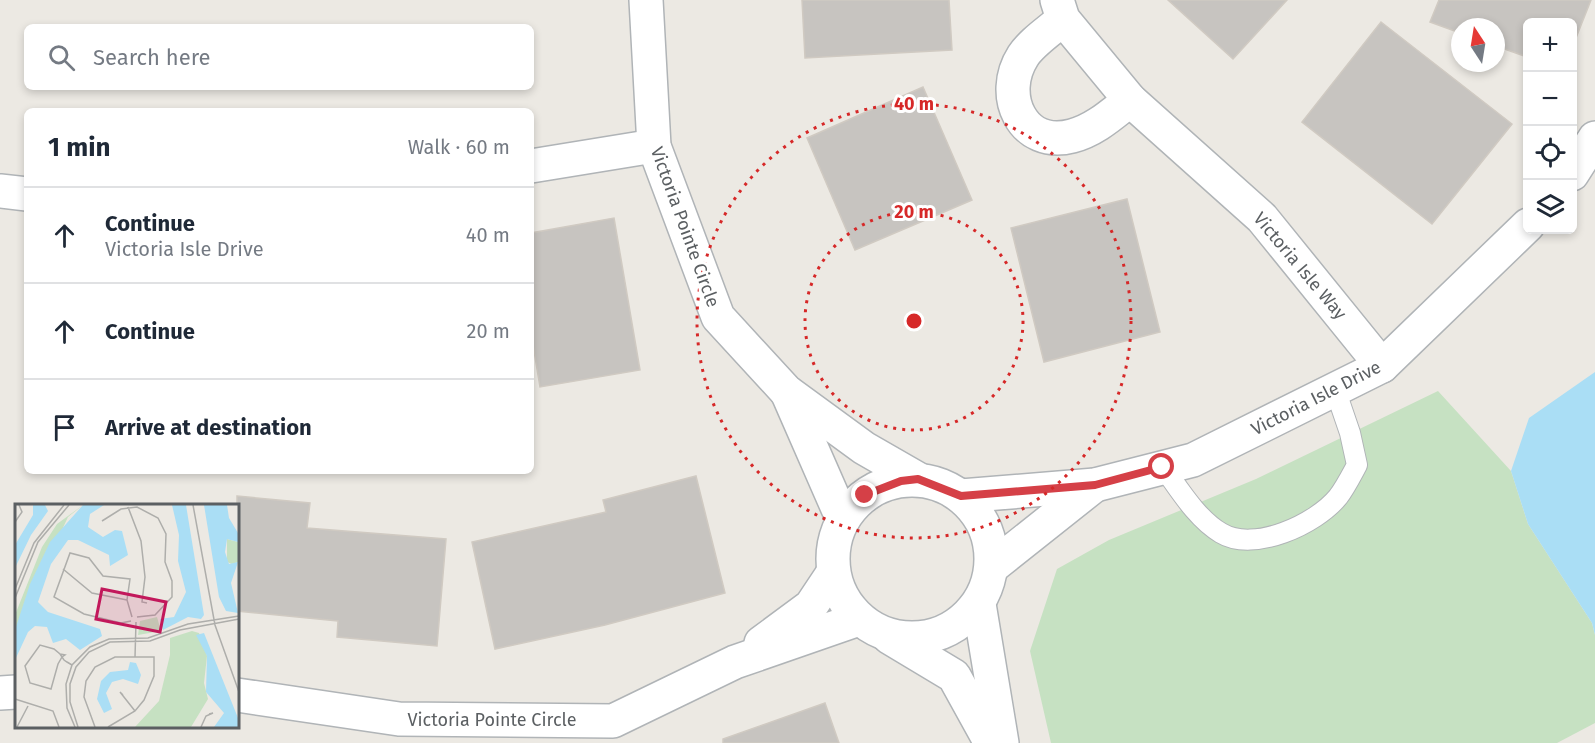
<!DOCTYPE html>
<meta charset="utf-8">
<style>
:root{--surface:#fff;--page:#f2f2f3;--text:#1f2937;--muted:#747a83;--line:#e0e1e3}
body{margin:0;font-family:"Fira Sans",sans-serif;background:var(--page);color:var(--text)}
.controls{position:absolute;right:18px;top:18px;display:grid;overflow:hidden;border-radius:9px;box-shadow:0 3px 9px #0003}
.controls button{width:54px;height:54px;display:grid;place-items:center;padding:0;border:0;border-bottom:2px solid var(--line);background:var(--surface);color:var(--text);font:30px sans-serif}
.compass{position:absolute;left:1451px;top:18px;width:54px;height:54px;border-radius:50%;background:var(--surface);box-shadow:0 3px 9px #0003;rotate:348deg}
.stop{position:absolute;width:18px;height:18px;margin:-14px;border:4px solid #d54047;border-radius:50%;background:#fff}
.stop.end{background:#d54047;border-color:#fff;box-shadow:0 2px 6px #0008}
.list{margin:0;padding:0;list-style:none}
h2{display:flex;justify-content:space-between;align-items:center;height:78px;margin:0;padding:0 24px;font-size:26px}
h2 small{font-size:20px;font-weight:400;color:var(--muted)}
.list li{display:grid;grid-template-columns:39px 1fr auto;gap:18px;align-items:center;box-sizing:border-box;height:96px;padding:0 24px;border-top:2px solid var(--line)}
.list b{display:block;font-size:22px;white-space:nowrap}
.list p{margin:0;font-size:20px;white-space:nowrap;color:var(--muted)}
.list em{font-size:20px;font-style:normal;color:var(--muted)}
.icon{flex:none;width:33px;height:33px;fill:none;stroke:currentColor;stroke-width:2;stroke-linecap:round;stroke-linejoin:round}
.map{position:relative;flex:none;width:1595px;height:743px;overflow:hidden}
.search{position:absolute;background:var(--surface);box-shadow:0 3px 9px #0003;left:24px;top:24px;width:510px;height:66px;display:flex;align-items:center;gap:15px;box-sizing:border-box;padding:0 21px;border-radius:9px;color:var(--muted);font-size:22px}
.panel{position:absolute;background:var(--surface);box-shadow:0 3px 9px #0003;left:24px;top:108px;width:510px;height:366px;border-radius:9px}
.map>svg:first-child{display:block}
.green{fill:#c6e1c2}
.water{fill:#aadef5}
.building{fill:#c7c4c0;stroke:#d0cac2;stroke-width:1.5}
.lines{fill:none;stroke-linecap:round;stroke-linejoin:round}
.lane-casing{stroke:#b0b4b7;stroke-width:22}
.street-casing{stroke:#b0b4b7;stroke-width:36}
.lane{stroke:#fff;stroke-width:20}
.street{stroke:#fff;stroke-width:33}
.route{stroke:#d54047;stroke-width:8}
.ring{fill:none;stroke:#d62828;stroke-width:3;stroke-dasharray:3 6}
.labels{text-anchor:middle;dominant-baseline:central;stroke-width:6;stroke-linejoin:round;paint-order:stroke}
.street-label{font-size:18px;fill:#5b5f62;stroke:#fff}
.inset-road{fill:none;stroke:#aeaeab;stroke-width:1.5}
.view{fill:#c2185b;fill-opacity:0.15;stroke:#c2185b;stroke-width:3}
.inset-edge{fill:none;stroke:#5b5f62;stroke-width:3}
.centre{fill:#d62828;stroke:#fff;stroke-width:3}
.ring-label{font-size:18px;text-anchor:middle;font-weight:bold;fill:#d62828;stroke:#fff;stroke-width:6;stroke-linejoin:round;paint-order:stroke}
</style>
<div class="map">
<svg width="1595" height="743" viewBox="0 0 1595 743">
<rect width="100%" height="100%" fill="#ece9e3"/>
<path class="green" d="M1438,391L1511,471L1528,524L1592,623L1595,635V723L1557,743H1051L1030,651L1057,569L1109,540L1256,479Z"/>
<path class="water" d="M1595,372V635L1592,623L1528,524L1511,471L1529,418Z"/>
<g class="building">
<path d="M802,0H949L952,50L805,58Z"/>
<path d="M1168,0H1287L1233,59Z"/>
<path d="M1439,0H1591L1572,48V22H1527V57L1496,46V27H1460V33L1430,22Z"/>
<path d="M1381,22L1512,124L1432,224L1302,122Z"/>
<path d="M923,87L972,200L855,250L807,138Z"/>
<path d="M1127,199L1160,332L1044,362L1011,228Z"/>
<path d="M614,218L640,370L540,387L531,333V233Z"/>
<path d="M696,476L725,593L605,625L495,649L472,542L606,512L603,500Z"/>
<path d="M237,496L310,503L307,528L446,539L437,646L337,637L338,621L237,611Z"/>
<path d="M825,703L839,743H723V739Z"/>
</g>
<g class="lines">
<defs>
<path id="lane" d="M1163,467C1179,489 1197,519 1221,533C1254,553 1316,524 1338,497C1345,488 1351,476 1357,465L1350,433L1335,389"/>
<g id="street">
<path d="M646,0L654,146L718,317L786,391L864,448L918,479"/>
<path d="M1057,0L1063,19L1130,100L1262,218L1382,366"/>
<path d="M1063,19C1051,30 1032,42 1023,56C998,95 1022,149 1072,136C1095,130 1112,114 1130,100"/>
<path d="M531,166L654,146"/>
<path d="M1572,174L1595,138"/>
<path d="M0,191L27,194"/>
<path d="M787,392L843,520"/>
<circle cx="912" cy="559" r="79"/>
<path d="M961,496L1095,485L1193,460L1382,366L1528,225"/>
<path d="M993,566L1095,485"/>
<path d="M979,604L1002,743"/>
<path d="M889,637L954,676L991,743"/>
<path d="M761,643L811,606L833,573"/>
<path d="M0,693L16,692"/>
<path d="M237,695L399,719L613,721L735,662L859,619"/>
</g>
</defs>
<use href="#lane" class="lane-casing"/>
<use href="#street" class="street-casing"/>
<use href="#lane" class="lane"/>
<use href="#street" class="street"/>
</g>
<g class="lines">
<path class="route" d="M865,495L901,481L918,479L961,496L1095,485L1162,467"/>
</g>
<g class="ring">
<circle cx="914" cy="321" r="109"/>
<circle cx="914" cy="321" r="217"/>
</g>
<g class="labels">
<g class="street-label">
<text transform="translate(685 227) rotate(70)">Victoria Pointe Circle</text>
<text transform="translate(1300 266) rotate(50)">Victoria Isle Way</text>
<text transform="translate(1316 398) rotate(-27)">Victoria Isle Drive</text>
<text x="492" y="720">Victoria Pointe Circle</text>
</g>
</g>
<g transform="translate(15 504)">
<rect width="224" height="224" fill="#ece9e3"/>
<path d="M68,1L53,13L0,126V111L27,43L42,20ZM212,35L223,38V58L217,60L212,58ZM142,113L146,127L123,131L125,117ZM177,127L184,129L192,152L189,179L193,195L176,223H120L144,197L155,151V134Z" fill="#c6e1c2"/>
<path d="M18,1H30L33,7L16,31L0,64V41L18,11ZM68,1H89L75,10L73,23L88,33L100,26L107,27L113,51L95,62L94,51L63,36H53L36,60L23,98L33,108L85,125L87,132L65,146L51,135L38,139L32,123L20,122L13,128L0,156V126L15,80L35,38ZM157,1H171L189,111L186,115L173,113L148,126L145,115L159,113L171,88L163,57L164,31ZM189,1H212L214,14L223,29V38L212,35L210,48L214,60L223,58L216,79L223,109L211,107L204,93ZM189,129L223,214V223H199L209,209L191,188L192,152L181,131ZM115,158L121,159L126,171L123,180L108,175L97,178L91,189L97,205L89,209L82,195L86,177L95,168L113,166Z" fill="#aadef5"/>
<path class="inset-road" d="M178,1L200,121L224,188M113,3L126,37L130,73L127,98L132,99M87,17L106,5L122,3L143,14L151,30L150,58L157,77V93L140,111L122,113M0,18L7,8L4,1M48,65L77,89L112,96M0,85L19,39L49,1M0,94L23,38L54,1M116,117L106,119L69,110L39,93L55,49L74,54L88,72L115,75L112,96L117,113M45,150L50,151L47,153L43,160L36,185L15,179L10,162L25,141L39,145L45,150L49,156L52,158L57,161M120,153L121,118M108,191L105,188L120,207M0,195L38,207L44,223M2,223L13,202M60,223L52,204L51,180L57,161L75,143L94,135L133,134L173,120L224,112M63,223L55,198V180L61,163L74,148L95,138L135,137L165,126L224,115M80,223L69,193L71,177L80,163L100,153H139V172L129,196L120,207L93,223M186,223L191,212L198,209L194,210"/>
<path class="view" d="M87,85L151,98L145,128L81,115Z"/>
<rect width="224" height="224" class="inset-edge"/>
</g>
<circle cx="914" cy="321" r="9" class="centre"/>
<g class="ring-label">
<text x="914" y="110">40 m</text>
<text x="914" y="218">20 m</text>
</g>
</svg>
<div class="controls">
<button>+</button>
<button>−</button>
<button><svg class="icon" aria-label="locate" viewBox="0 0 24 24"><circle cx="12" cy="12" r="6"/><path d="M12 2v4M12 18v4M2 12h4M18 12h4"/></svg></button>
<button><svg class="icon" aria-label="layers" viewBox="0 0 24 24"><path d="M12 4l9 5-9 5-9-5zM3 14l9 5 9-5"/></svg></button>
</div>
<svg class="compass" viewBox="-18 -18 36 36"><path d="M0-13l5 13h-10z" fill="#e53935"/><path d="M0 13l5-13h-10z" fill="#747a83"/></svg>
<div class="stop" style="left:1162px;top:467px"></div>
<div class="stop end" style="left:865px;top:495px"></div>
<div class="search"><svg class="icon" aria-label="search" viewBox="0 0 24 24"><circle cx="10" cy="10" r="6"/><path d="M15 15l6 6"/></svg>Search here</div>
<section class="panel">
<h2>1 min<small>Walk · 60 m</small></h2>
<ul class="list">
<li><svg class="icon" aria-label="ahead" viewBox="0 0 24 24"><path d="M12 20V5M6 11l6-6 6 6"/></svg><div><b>Continue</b><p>Victoria Isle Drive</p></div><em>40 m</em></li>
<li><svg class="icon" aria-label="ahead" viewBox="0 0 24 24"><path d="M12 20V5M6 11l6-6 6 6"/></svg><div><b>Continue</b></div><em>20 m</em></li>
<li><svg class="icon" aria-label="arrive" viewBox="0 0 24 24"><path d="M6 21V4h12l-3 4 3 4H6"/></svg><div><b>Arrive at destination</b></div></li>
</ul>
</section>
</div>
